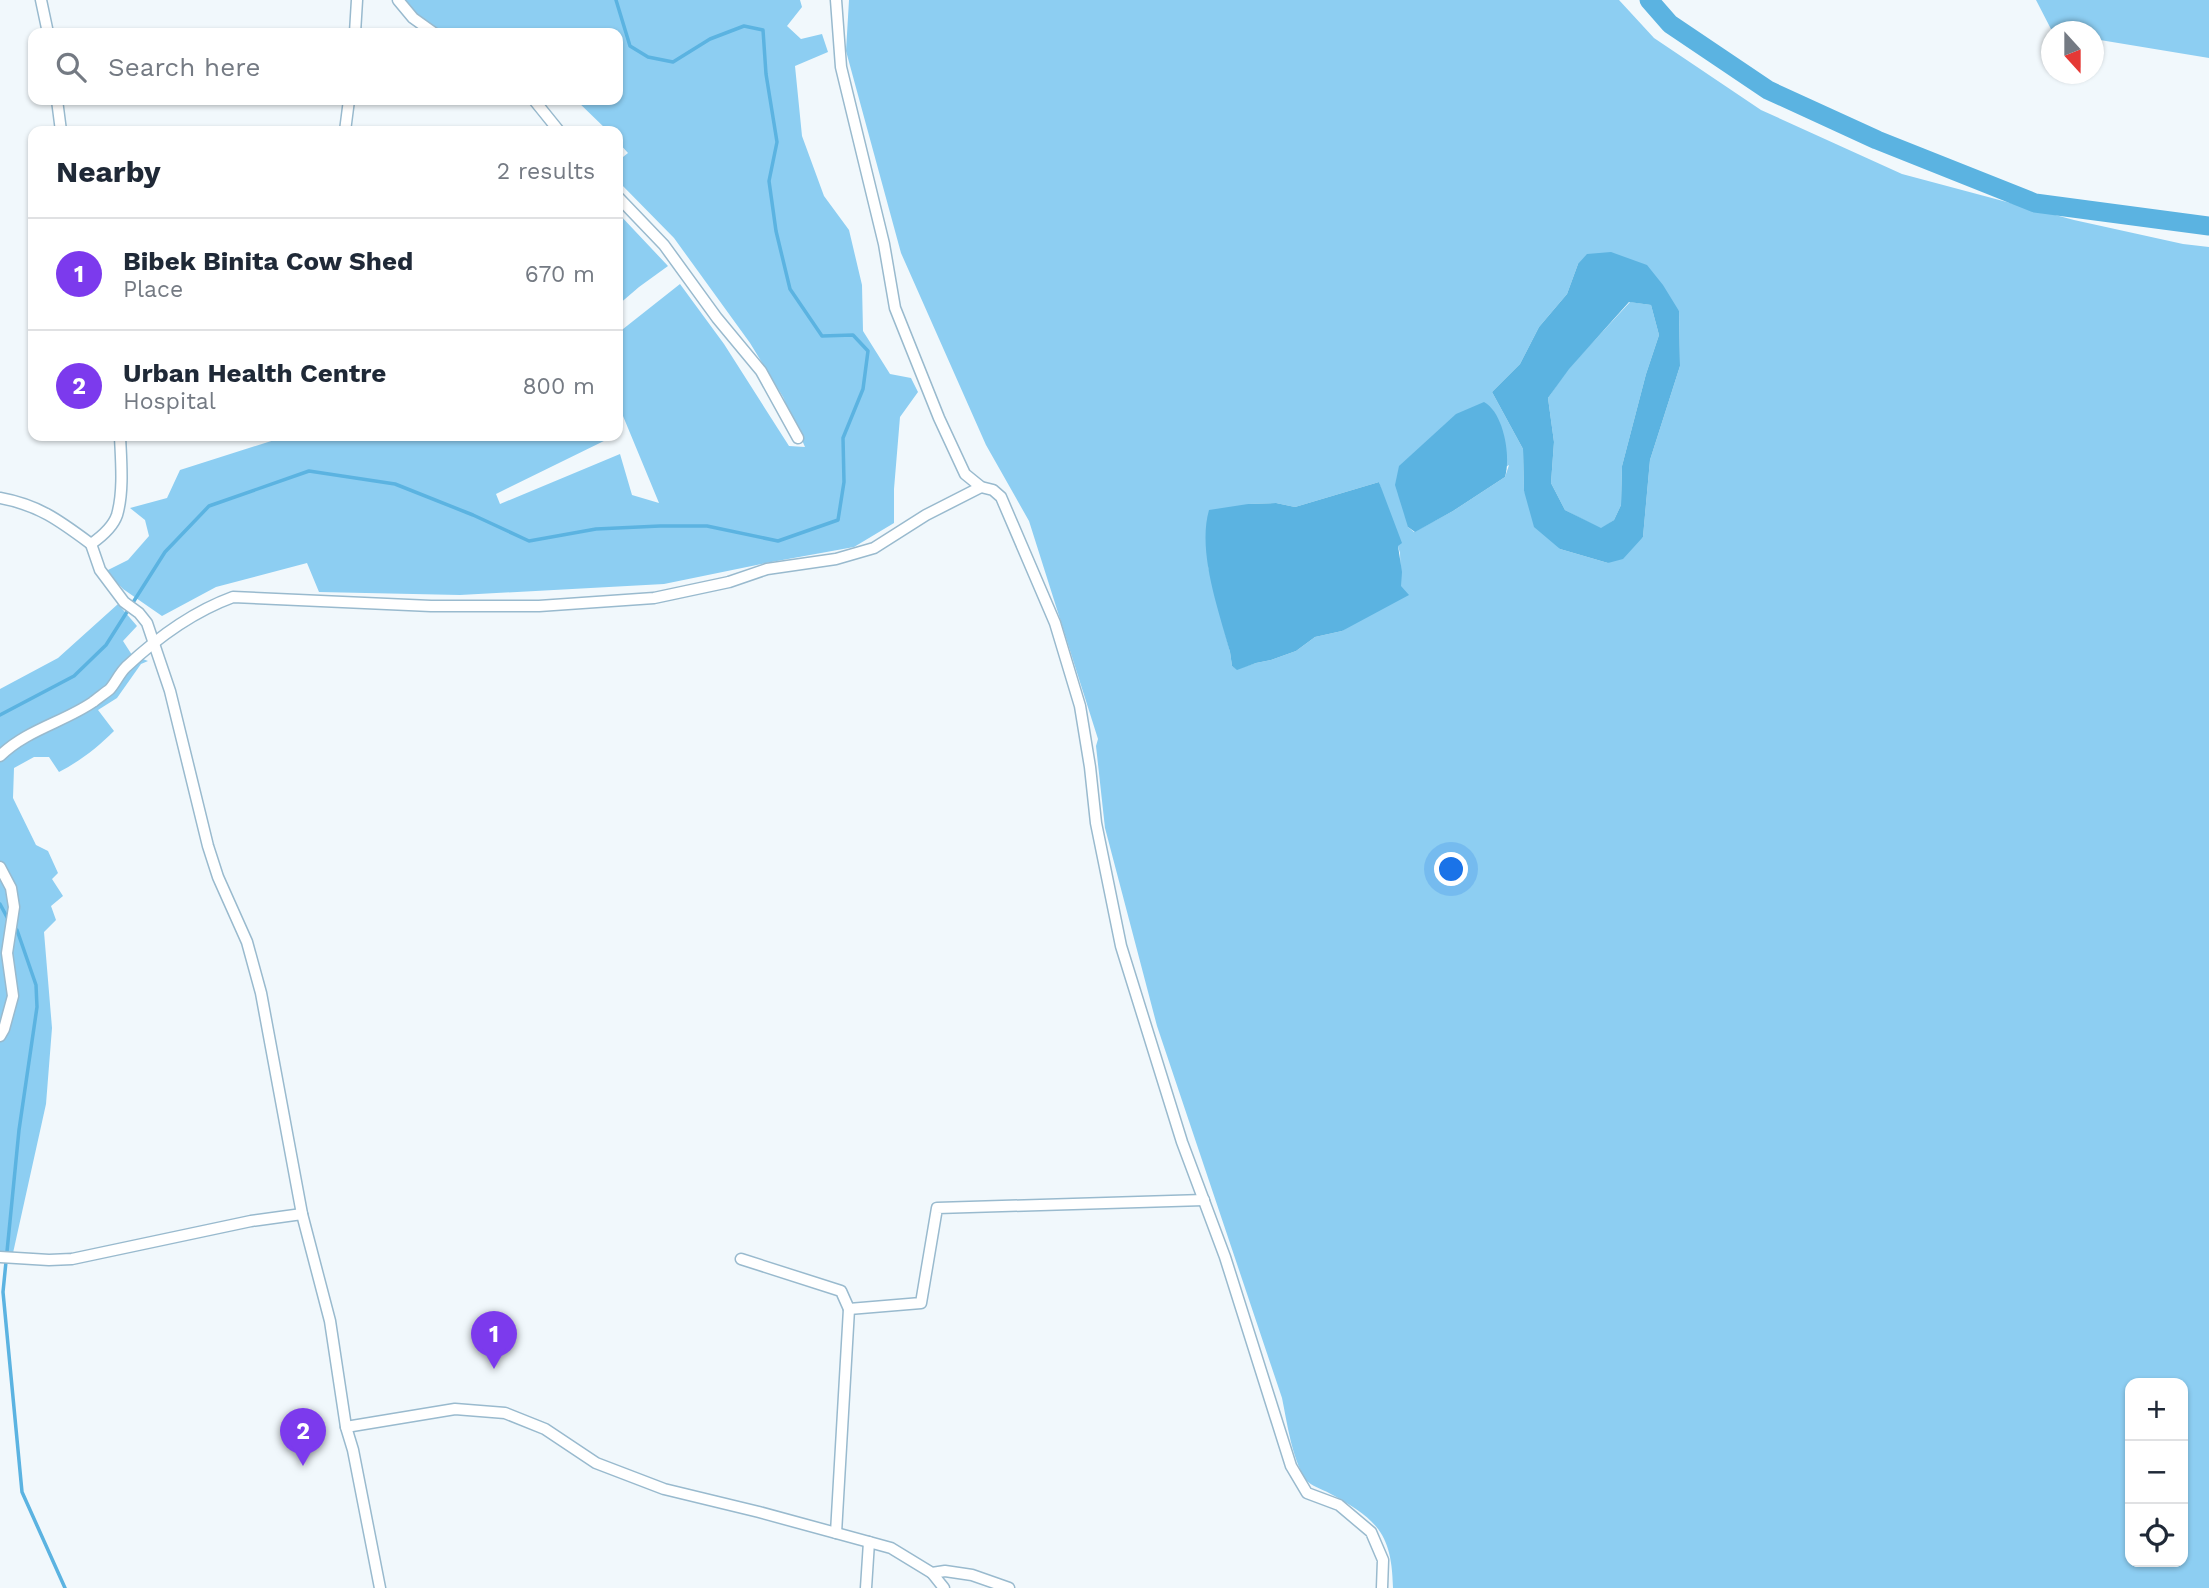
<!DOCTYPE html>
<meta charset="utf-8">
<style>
:root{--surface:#fff;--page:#f2f2f3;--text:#1f2937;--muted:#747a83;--line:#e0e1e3;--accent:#7c3aed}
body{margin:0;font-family:"Work Sans",sans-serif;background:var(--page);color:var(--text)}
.controls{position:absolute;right:21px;bottom:21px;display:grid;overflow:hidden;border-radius:14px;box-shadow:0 2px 5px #0004}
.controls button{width:63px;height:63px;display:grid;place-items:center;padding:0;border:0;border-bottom:2px solid var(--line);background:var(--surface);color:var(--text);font:35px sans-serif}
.compass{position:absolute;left:2041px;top:21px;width:63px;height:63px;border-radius:50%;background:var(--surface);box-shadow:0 2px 5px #0004;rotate:159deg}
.you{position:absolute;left:1452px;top:870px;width:24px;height:24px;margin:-18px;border:5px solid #fff;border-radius:50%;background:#1a73e8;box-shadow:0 0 0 10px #1a73e833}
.badge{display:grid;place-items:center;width:46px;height:46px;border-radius:50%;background:var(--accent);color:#fff;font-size:23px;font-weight:700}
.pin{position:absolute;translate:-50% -58px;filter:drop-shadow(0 2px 4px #0008)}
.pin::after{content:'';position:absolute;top:37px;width:24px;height:21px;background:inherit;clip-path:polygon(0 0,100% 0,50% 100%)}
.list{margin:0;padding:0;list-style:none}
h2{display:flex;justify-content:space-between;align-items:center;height:91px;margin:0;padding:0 28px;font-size:30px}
h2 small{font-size:23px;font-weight:400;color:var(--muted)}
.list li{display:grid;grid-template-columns:46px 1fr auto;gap:21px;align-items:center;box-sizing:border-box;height:112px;padding:0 28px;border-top:2px solid var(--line)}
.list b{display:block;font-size:26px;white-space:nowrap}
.list p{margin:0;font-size:23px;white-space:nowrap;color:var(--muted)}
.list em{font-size:23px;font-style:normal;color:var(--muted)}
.icon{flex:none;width:38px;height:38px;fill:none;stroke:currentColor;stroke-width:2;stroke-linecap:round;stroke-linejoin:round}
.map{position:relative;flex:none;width:2209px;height:1588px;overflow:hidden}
.search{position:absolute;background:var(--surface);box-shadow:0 2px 5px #0004;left:28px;top:28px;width:595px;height:77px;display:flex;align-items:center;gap:18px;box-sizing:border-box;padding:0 24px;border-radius:14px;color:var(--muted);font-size:26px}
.panel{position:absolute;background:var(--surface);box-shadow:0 2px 5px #0004;left:28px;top:126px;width:595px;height:315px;border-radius:14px}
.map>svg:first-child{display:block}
.green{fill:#8dcef2;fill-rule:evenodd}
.water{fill:#5bb3e1;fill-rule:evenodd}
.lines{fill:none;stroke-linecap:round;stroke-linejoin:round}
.stream{stroke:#5bb3e1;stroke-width:3.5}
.river{stroke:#5bb3e1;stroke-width:19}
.minor-casing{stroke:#99bace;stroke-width:13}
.minor{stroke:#fff;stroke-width:10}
</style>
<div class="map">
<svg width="2209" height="1588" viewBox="0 0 2209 1588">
<rect width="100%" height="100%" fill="#f1f8fc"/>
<g class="green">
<path d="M402,0H800L802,7L787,26L801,39L822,34L828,52L795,66L802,136L824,196L849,230L862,285L863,331L890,374L911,378L918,392L900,417L894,489V523L854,547L766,563L664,584L460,595L319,592L307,563L216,587L162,616L123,589L106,571L128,560L149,536L145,520L130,508L167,498L180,470L287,436H609L610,438L496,494L500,504L620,454L632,495L659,503L623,416L618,409V333L680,284L724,344L789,446L805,447L783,397L750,343L674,238L618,181V161L628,153L618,142V131H608L576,100H618V33H443L414,16Z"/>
<path d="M849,0H1619L1654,38L1761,110L1902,174L2074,220L2183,244L2209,247V1588H1393C1392,1532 1376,1519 1329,1493C1322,1489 1311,1486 1306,1480C1292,1459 1287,1422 1282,1398L1157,1026L1105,828L1096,746L1098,739L1029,521L986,445L901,253L846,51ZM1578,264L1679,311L1680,366L1650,460L1643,537L1608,563L1560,549L1524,491L1523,449L1492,392L1520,364L1539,327L1567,294ZM1509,465L1505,477L1453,511L1414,532L1408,527ZM1379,482L1400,553L1401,586L1342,631L1315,637L1296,651L1271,660L1256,663L1237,669L1232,666L1230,652L1208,566L1248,504L1276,503L1295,507ZM2130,1383H2183V1562H2130Z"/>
<path d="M2036,0H2209V58L2094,39V32L2052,31Z"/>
<path d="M618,213L668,266L639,287L618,305Z"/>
<path d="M1630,302L1651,305L1659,335L1646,374L1622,466L1621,505L1614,520L1601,529L1565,510L1551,483L1554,442L1548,398L1568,369Z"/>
<path d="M118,604L137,626L123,641L132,655L148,661L141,664L117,698L98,710L114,731C97,748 80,761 59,772L49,757H34L14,768L13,798L36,845L48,851L58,873L52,879L63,896L51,906L56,920L44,932L52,1028L46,1104L13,1253L0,1254V689L58,658Z"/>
</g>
<g class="water">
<path d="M1611,252L1647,265L1663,285L1679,311L1680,366L1650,460L1643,537L1623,559L1608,563L1560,549L1534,527L1524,491L1523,449L1492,392L1520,364L1539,327L1567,294L1578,264L1587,254ZM1629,302L1651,305L1659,335L1646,374L1622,466L1621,505L1614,520L1601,528L1565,510L1551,483L1554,442L1548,398L1569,369Z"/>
<path d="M1484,402C1504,413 1511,457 1505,477L1453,511L1415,532L1408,527L1395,485L1399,466L1456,414Z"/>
<path d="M1379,482L1402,543L1398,546L1402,572L1401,586L1409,595L1342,631L1315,637L1296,651L1271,660L1256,663L1237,670L1232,666L1230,652C1219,611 1197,552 1209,510L1248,504L1276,503L1295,507Z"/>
</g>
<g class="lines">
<g class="stream">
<path d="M0,715L74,676L106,645L165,552L209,506L309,471L395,484L473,515L529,541L596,529L660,526H707L778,541L838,520L844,482L843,438L863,389L868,351L853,335L822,336L790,289L776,231L769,181L777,142L766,74L763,30L744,26L710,39L673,62L648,57L630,46L616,0"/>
<path d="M0,904L8,919"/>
<path d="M17,930L36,985L37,1007L19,1130L3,1292L22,1492L65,1588"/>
</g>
<path class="river" d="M1649,0L1670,24L1768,90L1877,140L2035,203L2209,226"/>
<defs>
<g id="minor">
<path d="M41,0L48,33"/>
<path d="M398,0L413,18L434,33"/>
<path d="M836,0L841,67L884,244L895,308L939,418L965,474L981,487L993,490L1001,497L1055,623L1080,706L1090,767L1096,823L1121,946L1182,1142L1225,1257L1291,1466L1307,1493L1339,1505L1371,1532L1383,1560L1382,1588"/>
<path d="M355,33L357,0"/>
<path d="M57,100L61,131"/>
<path d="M534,100L559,131"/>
<path d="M345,131L349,100"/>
<path d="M618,197L664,245L717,318L761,371L798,438"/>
<path d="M120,436C121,460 124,491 117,515C113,527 101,537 91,544L100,570L124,602L139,613L147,623L170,691L208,846L218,877L247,942L261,993L302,1214L330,1321L346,1427L353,1450L380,1588"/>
<path d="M0,498C39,505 60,521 91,544"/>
<path d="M0,756C26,730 64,722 93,702C98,698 105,693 110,689C116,682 119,674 126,667C158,637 192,612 233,597L431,606H539L654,598L729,582L767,569L836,559L874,548L926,515L981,487"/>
<path d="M0,867L11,888L14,907L7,953L13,996L4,1029L0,1036"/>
<path d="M0,1257L49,1260L72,1259L251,1221L302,1214"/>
<path d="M741,1259L841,1291L849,1309L921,1303L937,1208L1204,1200"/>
<path d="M346,1427L455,1409L505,1413L545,1429L596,1463L664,1489L759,1512L891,1548L932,1573L945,1571L972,1575L1009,1588"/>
<path d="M836,1533L849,1309"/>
<path d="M932,1573L944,1588"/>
<path d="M866,1588L869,1542"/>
</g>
</defs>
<use href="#minor" class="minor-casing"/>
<use href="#minor" class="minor"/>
</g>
</svg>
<div class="controls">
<button>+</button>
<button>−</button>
<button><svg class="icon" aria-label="locate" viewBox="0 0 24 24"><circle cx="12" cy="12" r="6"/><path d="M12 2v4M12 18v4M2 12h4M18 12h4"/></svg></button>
</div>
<svg class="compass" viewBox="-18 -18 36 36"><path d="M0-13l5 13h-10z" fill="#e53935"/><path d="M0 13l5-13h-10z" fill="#747a83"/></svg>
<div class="you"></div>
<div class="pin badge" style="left:494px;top:1369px">1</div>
<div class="pin badge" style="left:303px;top:1466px">2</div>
<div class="search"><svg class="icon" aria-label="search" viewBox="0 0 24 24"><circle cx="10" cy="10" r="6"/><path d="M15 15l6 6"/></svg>Search here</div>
<section class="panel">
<h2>Nearby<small>2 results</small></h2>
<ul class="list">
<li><span class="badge">1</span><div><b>Bibek Binita Cow Shed</b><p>Place</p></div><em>670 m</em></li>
<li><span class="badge">2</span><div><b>Urban Health Centre</b><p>Hospital</p></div><em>800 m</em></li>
</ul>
</section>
</div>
